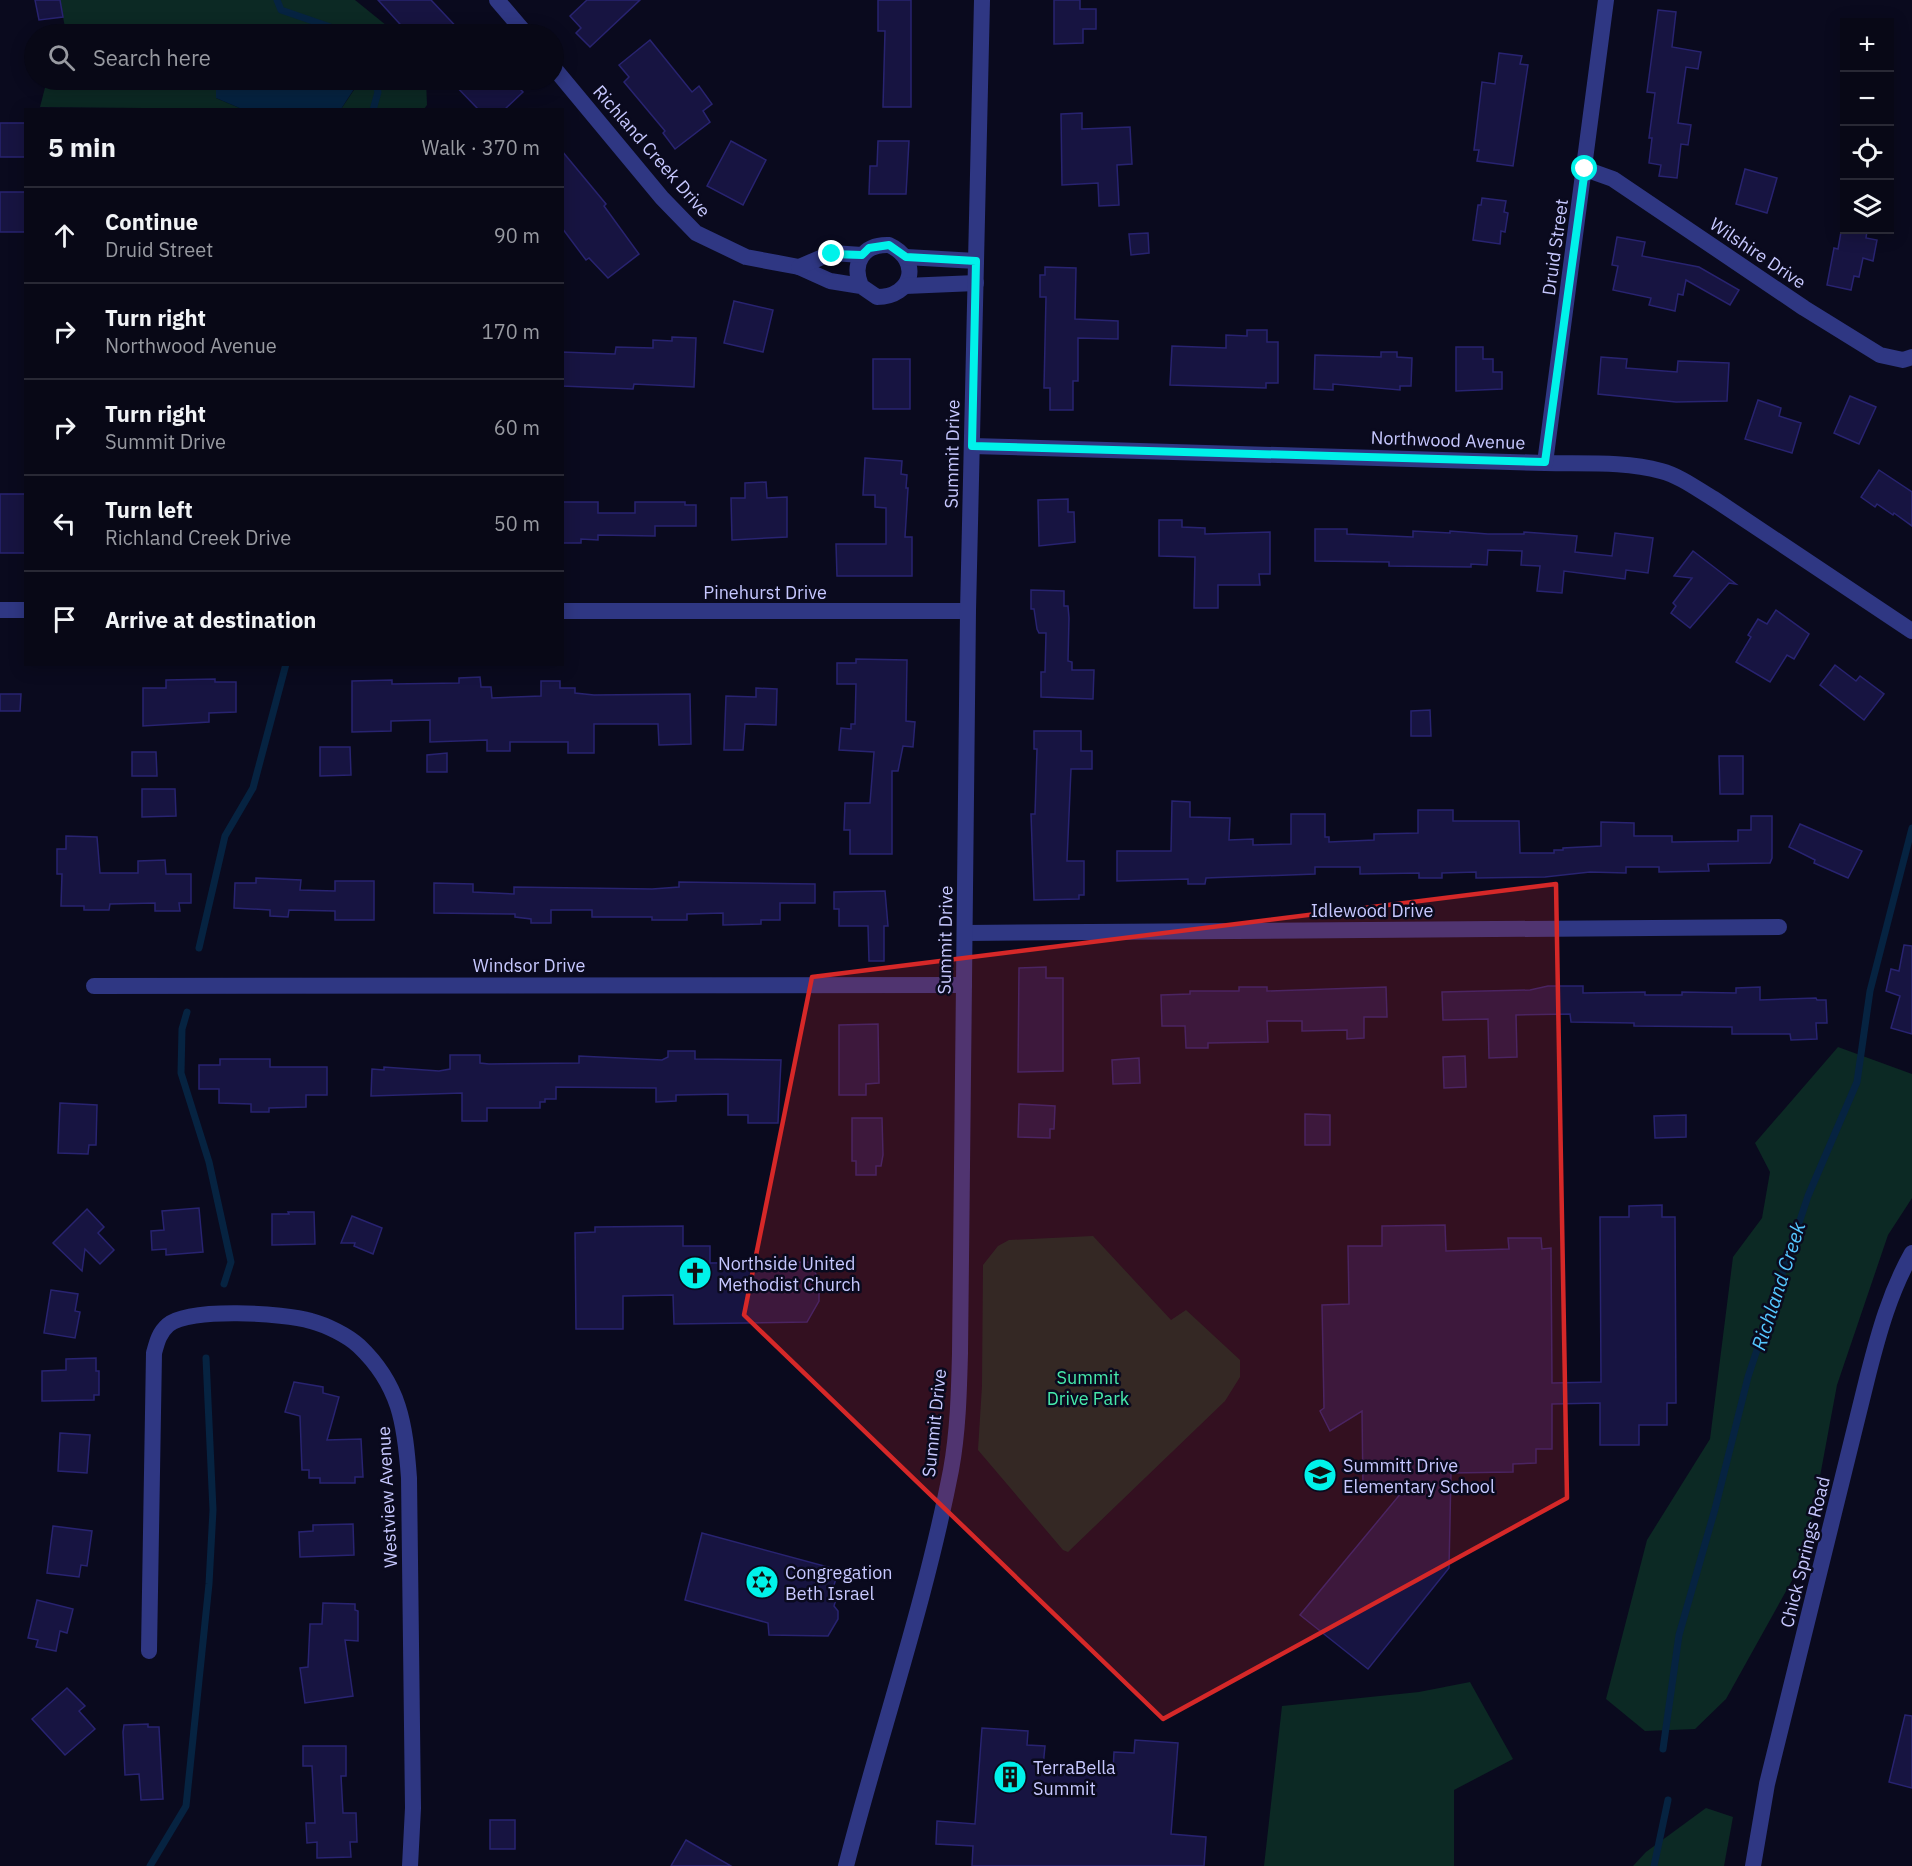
<!DOCTYPE html>
<meta charset="utf-8">
<style>
:root{--surface:#080816;--page:#161623;--text:#f1f3f6;--muted:#989aa1;--line:#292935}
body{margin:0;font-family:"IBM Plex Sans",sans-serif;background:var(--page);color:var(--text)}
.controls{position:absolute;right:18px;top:18px;display:grid;overflow:hidden;border-radius:0px;box-shadow:0 3px 15px #0003}
.controls button{width:54px;height:54px;display:grid;place-items:center;padding:0;border:0;border-bottom:2px solid var(--line);background:var(--surface);color:var(--text);font:30px sans-serif}
.stop{position:absolute;width:18px;height:18px;margin:-14px;border:4px solid #00f2ea;border-radius:50%;background:#fff}
.stop.end{background:#00f2ea;border-color:#fff;box-shadow:0 2px 6px #0008}
.list{margin:0;padding:0;list-style:none}
h2{display:flex;justify-content:space-between;align-items:center;height:78px;margin:0;padding:0 24px;font-size:26px}
h2 small{font-size:20px;font-weight:400;color:var(--muted)}
.list li{display:grid;grid-template-columns:39px 1fr auto;gap:18px;align-items:center;box-sizing:border-box;height:96px;padding:0 24px;border-top:2px solid var(--line)}
.list b{display:block;font-size:22px;white-space:nowrap}
.list p{margin:0;font-size:20px;white-space:nowrap;color:var(--muted)}
.list em{font-size:20px;font-style:normal;color:var(--muted)}
.icon{flex:none;width:33px;height:33px;fill:none;stroke:currentColor;stroke-width:2;stroke-linecap:round;stroke-linejoin:round}
.map{position:relative;flex:none;width:1912px;height:1866px;overflow:hidden}
.search{position:absolute;background:var(--surface);box-shadow:0 3px 15px #0003;left:24px;top:24px;width:540px;height:66px;display:flex;align-items:center;gap:15px;box-sizing:border-box;padding:0 21px;border-radius:33px;color:var(--muted);font-size:22px}
.panel{position:absolute;background:var(--surface);box-shadow:0 3px 15px #0003;left:24px;top:108px;width:540px;height:558px;border-radius:0px}
.map>svg:first-child{display:block}
.green{fill:#0c2924}
.water{fill:#062341}
.lines{fill:none;stroke-linecap:round;stroke-linejoin:round}
.stream{stroke:#062341;stroke-width:7}
.building{fill:#171441;stroke:#282370;stroke-width:1.5}
.minor{stroke:#2f3783;stroke-width:16}
.tertiary{stroke:#2f3783;stroke-width:16}
.route{stroke:#00f2ea;stroke-width:8}
.marked{fill:#d62828;fill-opacity:0.2;stroke:#d62828;stroke-width:4.5;stroke-linejoin:round}
.labels{text-anchor:middle;dominant-baseline:central;stroke-width:5;stroke-linejoin:round;paint-order:stroke}
.street-label{font-size:18px;fill:#c7c8ff;stroke:#0a0a1e}
.poi-label{font-size:18px;fill:#c7c8ff;stroke:#0a0a1e;text-anchor:start}
.park-label{font-size:18px;fill:#47ebac;stroke:#0a0a1e}
.water-label{font-size:20px;font-style:italic;fill:#55c7ff;stroke:#0a0a1e}
</style>
<div class="map">
<svg width="1912" height="1866" viewBox="0 0 1912 1866">
<rect width="100%" height="100%" fill="#0a0a1e"/>
<g class="green">
<path d="M60,0H355L397,34H284L255,27L240,34H62L65,28Z"/>
<path d="M47,80H216V98L242,109L40,107Z"/>
<path d="M355,80H426L427,105L424,109L334,110L341,109L356,87Z"/>
<path d="M1838,1047L1912,1074V1198L1888,1235L1837,1385L1805,1557L1726,1699L1695,1729L1645,1731L1606,1699L1647,1540L1710,1439L1733,1257L1762,1218L1770,1172L1755,1143Z"/>
<path d="M1093,1236L1171,1320L1186,1310L1240,1360V1377L1225,1401L1068,1552L1063,1550L978,1450L982,1386L983,1265L998,1246L1009,1240Z"/>
<path d="M1470,1682L1513,1759L1454,1790V1866H1264L1282,1706L1419,1692Z"/>
<path d="M1706,1808L1733,1817L1724,1866H1633L1646,1852Z"/>
</g>
<path class="water" d="M216,80H355L356,86L341,109H242L216,98Z"/>
<g class="lines">
<g class="stream">
<path d="M277,0L281,10L336,29L344,34"/>
<path d="M373,110L378,92L374,80"/>
<path d="M199,948L225,836L253,788L286,664"/>
<path d="M187,1012L182,1029L181,1073L209,1162L231,1262L224,1284"/>
<path d="M1663,1749L1679,1635L1715,1509L1748,1377L1808,1196L1857,1082L1870,991L1912,828"/>
<path d="M150,1866L186,1806L209,1584L213,1510L206,1358"/>
<path d="M1654,1866L1668,1800"/>
</g>
</g>
<g class="building">
<path d="M35,0H60L63,17L39,20Z"/>
<path d="M378,0H431L463,34H409Z"/>
<path d="M587,0H640L590,47L576,33L581,28L570,16Z"/>
<path d="M878,0H911V107H883L885,31H878Z"/>
<path d="M1054,0H1080V9H1096V29H1083V43L1054,44Z"/>
<path d="M1658,10L1676,12L1672,47L1701,52L1698,69L1686,67L1678,123L1691,125L1688,145L1681,144L1677,178L1659,176L1661,165L1649,163L1652,138H1649L1655,93L1647,92Z"/>
<path d="M650,40L692,92L699,86L712,104L703,111L710,122L675,149L663,133L665,131L624,82L629,77L619,65Z"/>
<path d="M1499,53L1522,56L1520,64L1528,65L1513,166L1477,161L1479,150H1474L1482,82L1495,84Z"/>
<path d="M450,80H511L523,92L504,110H479Z"/>
<path d="M1082,113V129L1130,127L1132,164L1117,165L1119,205L1099,206L1098,183L1062,185L1061,114Z"/>
<rect x="0" y="123" width="26" height="34"/>
<path d="M731,141L766,160L743,205L707,186Z"/>
<path d="M878,141H909L906,194H869L870,166H877Z"/>
<path d="M562,151L606,204L604,206L639,254L608,278L589,258L586,260L562,228Z"/>
<path d="M1745,169L1777,178L1767,213L1736,204Z"/>
<rect x="0" y="192" width="25" height="40"/>
<path d="M1482,198L1506,201L1504,212L1508,213L1505,232L1501,231L1500,244L1473,240L1478,205H1481Z"/>
<path d="M1842,226L1845,230L1867,231L1866,238L1877,240L1873,261L1863,258L1859,277L1854,276L1851,290L1827,285L1834,248L1838,249Z"/>
<path d="M1148,233L1149,253L1131,255L1129,234Z"/>
<path d="M1617,237L1645,242L1642,256L1699,267L1739,290L1730,305L1686,280L1683,295L1678,294L1675,311L1649,305L1651,298L1613,290L1618,266L1612,265Z"/>
<path d="M1045,267L1076,268L1075,319L1118,321V339L1078,338V381H1073V410H1050V388H1044L1046,297H1040V275H1045Z"/>
<path d="M734,301L773,310L763,352L724,343Z"/>
<path d="M1247,330H1267V342H1278V383H1266V388L1170,385L1172,346L1226,348V335L1247,336Z"/>
<path d="M672,337L696,338L694,387L634,384L633,389L562,386V352L615,354L616,347L653,348V340L672,341Z"/>
<path d="M1456,347H1483V359H1493V372H1502V389L1456,391Z"/>
<path d="M1381,352H1397V357L1412,358L1411,386H1400V390L1333,384V390L1314,389L1315,355L1381,357Z"/>
<path d="M1601,357L1627,359L1626,368L1677,372L1678,361L1729,363L1727,401L1676,402L1598,394Z"/>
<rect x="873" y="359" width="37" height="50"/>
<path d="M1850,396L1876,407L1859,444L1834,433Z"/>
<path d="M1758,400L1781,408L1779,416L1801,423L1792,453L1745,439Z"/>
<path d="M865,458L902,461L901,474L907,475L906,488H908L905,537H912V576H837L836,544H886V508L875,507V495H863Z"/>
<path d="M1879,470L1912,492V526L1894,513L1893,515L1877,504L1875,507L1861,497Z"/>
<path d="M766,482L767,498L787,497V537L732,540L731,498H745V483Z"/>
<rect x="0" y="494" width="26" height="59"/>
<path d="M1068,499V512H1074L1075,542L1039,546L1038,500Z"/>
<path d="M563,502H598V513H635V502H685V505H696V526H655V536L598,535V540L581,539V543H562Z"/>
<path d="M1159,520H1182V527L1205,528V534L1270,532V574H1259L1260,585H1218V608H1194L1195,557L1159,556Z"/>
<path d="M1315,529H1347V534L1413,537V531L1450,533V531L1488,534H1524V532L1577,536L1575,552L1612,556L1615,533L1653,538L1648,573L1626,570L1625,579L1564,571L1562,593L1537,591L1540,566L1521,565L1522,551L1488,550L1487,565L1471,564V567L1389,566V562L1315,561Z"/>
<path d="M1693,551L1736,584L1729,583L1690,628L1671,613L1676,606L1673,603L1692,578L1674,576Z"/>
<path d="M1031,590L1064,591V606H1068L1069,618L1068,661L1072,662V670H1094L1093,699L1041,697V672H1045L1046,633H1039L1037,629L1034,609H1031Z"/>
<path d="M1776,610L1809,634L1794,659L1787,655L1770,682L1736,662L1751,637L1748,635L1758,619L1767,624Z"/>
<path d="M856,659L907,660L906,721L915,722L913,747L903,746L898,771H892V854H850V830H844L845,803H870L874,752L839,750L841,728L851,729V724H855L856,684H837V663H856Z"/>
<path d="M1835,665L1856,681L1860,676L1884,694L1864,720L1820,685Z"/>
<path d="M480,677L481,687H491L492,698L541,696V681H560V688H575V693L594,695L690,694L691,744L659,745L658,724H594V753H568V742H510V751H487V740L430,742V720L391,721V731L352,732V681L392,680V684L459,683V678Z"/>
<path d="M215,679V682H236V712L209,713V722L143,726V688H166V680Z"/>
<path d="M756,688L777,689L776,725L745,724L743,750H724L726,696L756,697Z"/>
<path d="M0,694H21L20,711H0Z"/>
<path d="M1430,710L1431,736H1411V711Z"/>
<path d="M1034,731H1081V751H1092V769H1071L1067,861H1084V895H1079V899L1034,900L1031,814H1035L1037,749H1034Z"/>
<path d="M320,747H350L351,775L320,776Z"/>
<path d="M132,752H156L157,776H132Z"/>
<path d="M447,753V772H427V755Z"/>
<path d="M1719,756H1743V794H1720Z"/>
<path d="M142,789H175L176,816L142,817Z"/>
<path d="M1172,801L1190,802V817L1230,818L1229,840L1253,839V845L1291,844V814H1325V837H1329V842L1374,840V834L1418,833V810H1453V821H1519L1520,853H1554V850H1563V848L1601,846V822L1634,823V836H1672V842L1738,841V830H1751V816H1772V858L1770,863L1708,864L1709,871L1659,872V867H1626V873L1590,872L1545,877L1476,878V872L1442,873V878H1419V873L1360,874V867H1315V874L1206,878L1205,884H1188V879L1117,881V851H1171Z"/>
<path d="M1800,824L1862,851L1848,878L1814,863L1815,860L1789,847Z"/>
<path d="M66,836L97,837L100,873H138V861L165,860L166,874H191V903H179L180,911H155V903L110,904L109,910H84V906H61L62,874H57V849H66Z"/>
<path d="M256,878L301,880L300,890L335,891V881H374V920H335V911L289,910L288,917L270,916V910L234,908L235,883H256Z"/>
<path d="M679,882L815,884V903H780V920H761V924L723,925V913L687,914V920H652V917H592V910H551V923H531V919L515,917V914L434,913V883L473,884V892L514,894V887L652,889L679,887Z"/>
<path d="M885,891L888,926H884V961H869L868,926H839V909H834V892Z"/>
<path d="M1904,945L1912,946V1034L1891,1028L1900,996L1886,991L1891,969L1899,971Z"/>
<path d="M1046,967V978H1063V1071L1018,1072L1019,968Z"/>
<path d="M1548,986H1583V993L1645,992V995H1682V992L1736,993V988L1760,987V1000L1816,998L1817,1000H1826L1827,1023H1816L1817,1039L1791,1040L1790,1034H1732V1027L1634,1026V1023L1571,1022L1570,1014L1516,1015L1517,1057L1489,1058L1488,1019L1443,1020L1442,992L1530,990Z"/>
<path d="M1239,987H1267V991L1386,987L1387,1017H1364V1038L1347,1039V1030L1302,1031V1021H1267L1268,1042L1208,1043V1048H1186L1185,1026H1162L1161,995L1190,994V991H1239Z"/>
<path d="M878,1024L879,1083L866,1084V1095H839V1025Z"/>
<path d="M668,1051H695V1059L781,1060L778,1123H748V1115H728V1094L676,1095V1101L656,1102V1088L556,1087V1099H545V1102H540V1108H487V1121H462V1093L371,1096L372,1069L384,1070V1067L439,1071L450,1069V1055H480V1063L489,1064L579,1063V1056L662,1060L668,1057Z"/>
<path d="M1465,1056L1466,1087L1444,1088L1443,1057Z"/>
<path d="M1139,1058L1140,1083L1113,1084L1112,1060Z"/>
<path d="M220,1059H270V1067H327V1095H306V1107L269,1108V1112H251V1104L219,1103V1089H199V1065H220Z"/>
<path d="M60,1103L97,1105L96,1145H89L88,1154L58,1153Z"/>
<path d="M1019,1104L1055,1106L1054,1129H1050V1138L1018,1137Z"/>
<path d="M1305,1114L1330,1115V1145H1305Z"/>
<path d="M1686,1115V1137L1655,1138L1654,1116Z"/>
<path d="M852,1118H882L883,1155L881,1166H876V1175H856V1161H852Z"/>
<path d="M1662,1205V1217H1675L1676,1403H1667V1425H1639V1445H1600V1403L1552,1404V1449H1536V1463L1513,1464V1472L1451,1473L1449,1568L1368,1669L1300,1615L1402,1492L1363,1490L1362,1411L1330,1431L1320,1411L1324,1408L1322,1305L1349,1304L1348,1246H1382V1226L1445,1225L1446,1251L1509,1249L1508,1238H1541L1542,1249L1551,1248L1552,1383L1601,1382L1600,1217H1629V1206Z"/>
<path d="M199,1208L203,1252L166,1255V1249L152,1250L151,1231L164,1230L162,1211Z"/>
<path d="M87,1209L104,1227L98,1233L114,1250L100,1264L85,1249L82,1271L53,1243Z"/>
<path d="M288,1212H314L315,1244L272,1245V1214H289Z"/>
<path d="M352,1216L382,1228L373,1254L354,1246L355,1243H341Z"/>
<path d="M683,1226V1246H710V1263L811,1262L819,1282V1301L807,1322L674,1324L673,1295L623,1296V1329H576L575,1233L595,1232V1227Z"/>
<path d="M51,1290L78,1294L75,1311L80,1312L75,1338L44,1333Z"/>
<path d="M96,1358V1371H99V1395H94V1400L42,1401V1371L66,1370V1359Z"/>
<path d="M294,1382L323,1387V1393L339,1397L327,1440L361,1439L363,1477H355V1483H320V1478H309V1470H302L300,1416L285,1412Z"/>
<path d="M60,1433L90,1435L87,1473L58,1471Z"/>
<path d="M353,1524L354,1555L300,1557L299,1532L313,1531V1525Z"/>
<path d="M53,1526L92,1531L87,1566L81,1565L79,1577L47,1573Z"/>
<path d="M702,1533L839,1570L831,1594L837,1596L834,1606L838,1611V1619L828,1636L769,1635L768,1623L685,1600Z"/>
<path d="M37,1600L73,1609L67,1633L60,1631L56,1651L36,1647L38,1640L28,1638Z"/>
<path d="M323,1603L355,1604V1610L358,1611V1641L345,1640L353,1696L305,1703L300,1668L308,1667L310,1624H322Z"/>
<path d="M67,1688L85,1706L79,1711L95,1729L65,1755L32,1719Z"/>
<path d="M1905,1715L1912,1716V1788L1889,1782Z"/>
<path d="M148,1724V1727H159L163,1799L141,1800L139,1774L125,1775L123,1732L124,1725Z"/>
<path d="M982,1728L1028,1731L1027,1745L1045,1746L1043,1767L1113,1771L1114,1752L1134,1753L1135,1740L1178,1743L1171,1834L1206,1837L1204,1866H972L973,1846L936,1844L937,1821L975,1824Z"/>
<path d="M303,1746H346V1776H341L343,1813H356L357,1842H350L351,1857L317,1858V1842L307,1843L306,1823H315L312,1766H303Z"/>
<rect x="490" y="1820" width="25" height="29"/>
<path d="M686,1840L731,1866H671Z"/>
</g>
<g class="lines">
<g class="minor">
<path d="M497,0L526,34"/>
<path d="M554,68L662,198L696,233L746,257L799,267L830,281L861,286L877,297C913,297 922,260 889,245C864,244 851,262 861,286"/>
<path d="M1585,169L1613,179L1804,308L1880,355L1903,360L1912,357"/>
<path d="M906,257L976,261"/>
<path d="M799,267L832,253L862,255"/>
<path d="M905,286L976,283"/>
<path d="M972,446L1545,463C1582,464 1625,461 1661,471C1680,476 1697,489 1714,499L1912,631"/>
<path d="M1545,463L1606,0"/>
<path d="M0,610H26"/>
<path d="M562,611H968"/>
<path d="M965,933L1779,927"/>
<path d="M94,986L964,985"/>
<path d="M149,1651L154,1353C157,1342 159,1333 168,1325C189,1307 284,1313 311,1321C326,1325 347,1335 359,1346C400,1385 405,1424 409,1478L413,1808L410,1866"/>
<path d="M846,1866C880,1734 925,1604 951,1470C958,1432 959,1392 960,1353L968,611L982,0"/>
</g>
<path class="tertiary" d="M1753,1866L1767,1784L1868,1375C1879,1332 1890,1292 1912,1253"/>
</g>
<g class="lines">
<path class="route" d="M832,254L862,255L869,248L889,245L906,257L976,261L972,446L1545,462L1585,169"/>
</g>
<path class="marked" d="M1556,884L1567,1498L1163,1719L744,1315L812,977Z"/>
<defs>
<symbol id="church-disc" viewBox="-11 -11 22 22"><circle r="9.5" fill="#00f2ea" stroke="#0a0a1e"/><path d="M-1.2-6h2.4v3.5h3.3v2.4h-3.3V6h-2.4V-.1h-3.3v-2.4h3.3Z" fill="#111"/></symbol>
<symbol id="school-disc" viewBox="-11 -11 22 22"><circle r="9.5" fill="#00f2ea" stroke="#0a0a1e"/><path d="M0-5L7-2L0 1L-7-2ZM-4 1L0 2.5L4 1V4Q0 6-4 4Z" fill="#111"/></symbol>
<symbol id="synagogue-disc" viewBox="-11 -11 22 22"><circle r="9.5" fill="#00f2ea" stroke="#0a0a1e"/><path d="M0-6.5L5.6 3.2H-5.6ZM0 6.5L5.6-3.2H-5.6Z" fill="#111"/></symbol>
<symbol id="building-disc" viewBox="-11 -11 22 22"><circle r="9.5" fill="#00f2ea" stroke="#0a0a1e"/><path d="M-4-6H4V6H1V3H-1V6H-4ZM-2.5-4.3h1.7v1.8h-1.7ZM.8-4.3h1.7v1.8H.8ZM-2.5-1h1.7V.8h-1.7ZM.8-1h1.7V.8H.8Z" fill="#111"/></symbol>
</defs>
<g fill-rule="evenodd">
<use href="#church-disc" x="676" y="1254" width="38" height="38"/>
<use href="#school-disc" x="1301" y="1456" width="38" height="38"/>
<use href="#synagogue-disc" x="743" y="1563" width="38" height="38"/>
<use href="#building-disc" x="991" y="1758" width="38" height="38"/>
</g>
<g class="labels">
<g class="street-label">
<text transform="translate(652 151) rotate(49)">Richland Creek Drive</text>
<text transform="translate(1555 247) rotate(-82)">Druid Street</text>
<text transform="translate(1758 253) rotate(34)">Wilshire Drive</text>
<text transform="translate(1448 440) rotate(2)">Northwood Avenue</text>
<text transform="translate(952 454) rotate(-89)">Summit Drive</text>
<text x="765" y="592">Pinehurst Drive</text>
<text x="1372" y="910">Idlewood Drive</text>
<text transform="translate(945 940) rotate(-89)">Summit Drive</text>
<text x="529" y="965">Windsor Drive</text>
<text transform="translate(934 1423) rotate(-84)">Summit Drive</text>
<text transform="translate(387 1497) rotate(-93)">Westview Avenue</text>
<text transform="translate(1805 1552) rotate(-76)">Chick Springs Road</text>
</g>
<g class="poi-label">
<text x="718" y="1263">Northside United<tspan x="718" dy="21">Methodist Church</tspan></text>
<text x="1343" y="1465">Summitt Drive<tspan x="1343" dy="21">Elementary School</tspan></text>
<text x="785" y="1572">Congregation<tspan x="785" dy="21">Beth Israel</tspan></text>
<text x="1033" y="1767">TerraBella<tspan x="1033" dy="21">Summit</tspan></text>
</g>
<g class="park-label">
<text x="1088" y="1377">Summit<tspan x="1088" dy="21">Drive Park</tspan></text>
</g>
<g class="water-label">
<text transform="translate(1778 1286) rotate(-72)">Richland Creek</text>
</g>
</g>
</svg>
<div class="controls">
<button>+</button>
<button>−</button>
<button><svg class="icon" aria-label="locate" viewBox="0 0 24 24"><circle cx="12" cy="12" r="6"/><path d="M12 2v4M12 18v4M2 12h4M18 12h4"/></svg></button>
<button><svg class="icon" aria-label="layers" viewBox="0 0 24 24"><path d="M12 4l9 5-9 5-9-5zM3 14l9 5 9-5"/></svg></button>
</div>
<div class="stop" style="left:1585px;top:169px"></div>
<div class="stop end" style="left:832px;top:254px"></div>
<div class="search"><svg class="icon" aria-label="search" viewBox="0 0 24 24"><circle cx="10" cy="10" r="6"/><path d="M15 15l6 6"/></svg>Search here</div>
<section class="panel">
<h2>5 min<small>Walk · 370 m</small></h2>
<ul class="list">
<li><svg class="icon" aria-label="ahead" viewBox="0 0 24 24"><path d="M12 20V5M6 11l6-6 6 6"/></svg><div><b>Continue</b><p>Druid Street</p></div><em>90 m</em></li>
<li><svg class="icon" aria-label="right" viewBox="0 0 24 24"><path d="M7 20v-9h11M14 6l5 5-5 5"/></svg><div><b>Turn right</b><p>Northwood Avenue</p></div><em>170 m</em></li>
<li><svg class="icon" aria-label="right" viewBox="0 0 24 24"><path d="M7 20v-9h11M14 6l5 5-5 5"/></svg><div><b>Turn right</b><p>Summit Drive</p></div><em>60 m</em></li>
<li><svg class="icon" aria-label="left" viewBox="0 0 24 24"><path d="M17 20v-9H6M10 6l-5 5 5 5"/></svg><div><b>Turn left</b><p>Richland Creek Drive</p></div><em>50 m</em></li>
<li><svg class="icon" aria-label="arrive" viewBox="0 0 24 24"><path d="M6 21V4h12l-3 4 3 4H6"/></svg><div><b>Arrive at destination</b></div></li>
</ul>
</section>
</div>
